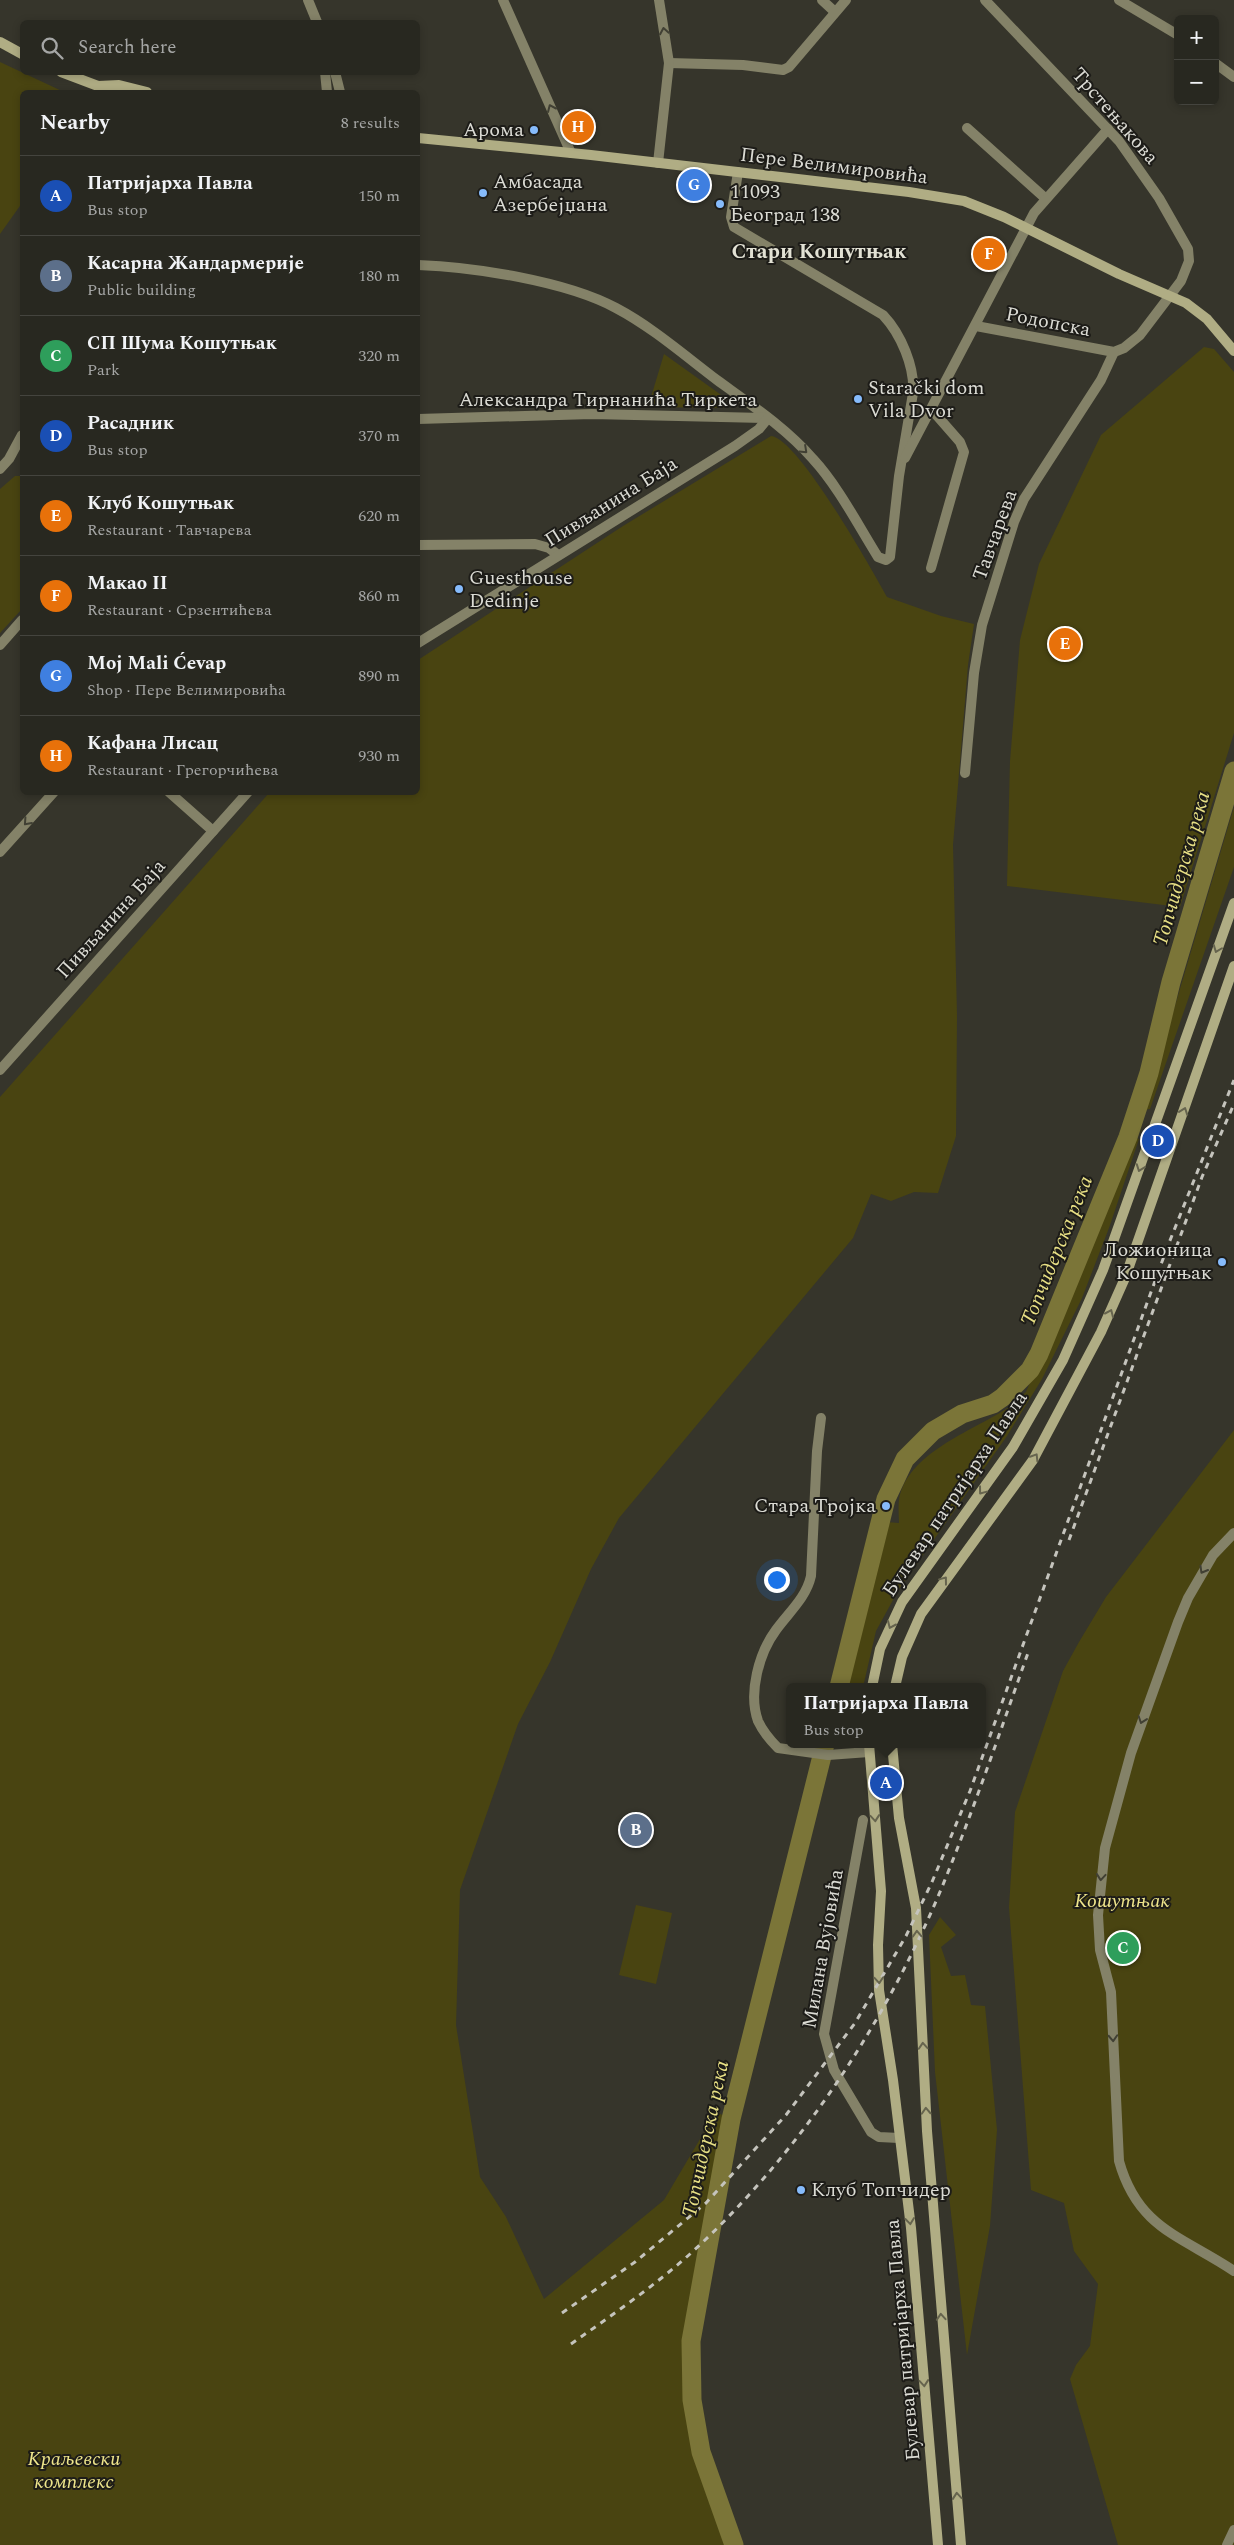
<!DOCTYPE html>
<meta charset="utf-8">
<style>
:root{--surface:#282820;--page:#303029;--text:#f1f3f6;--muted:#a5a6a5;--line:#44443e;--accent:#d93025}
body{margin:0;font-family:Spectral,serif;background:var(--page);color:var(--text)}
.controls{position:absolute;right:15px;top:15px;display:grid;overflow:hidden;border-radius:8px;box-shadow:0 2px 8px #0003}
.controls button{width:45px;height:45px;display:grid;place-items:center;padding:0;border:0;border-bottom:1px solid var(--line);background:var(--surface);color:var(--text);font:25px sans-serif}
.you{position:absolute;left:776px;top:1579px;width:18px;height:18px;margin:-12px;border:4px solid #fff;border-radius:50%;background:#1a73e8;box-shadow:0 0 0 8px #1a73e833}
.badge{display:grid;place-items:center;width:32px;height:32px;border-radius:50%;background:var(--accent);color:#fff;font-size:16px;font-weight:700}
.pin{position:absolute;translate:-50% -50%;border:2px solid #fff;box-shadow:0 1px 5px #0006}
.popup{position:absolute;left:786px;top:1683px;width:200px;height:65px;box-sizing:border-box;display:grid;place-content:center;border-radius:8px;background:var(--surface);filter:drop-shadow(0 1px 4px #0005);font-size:16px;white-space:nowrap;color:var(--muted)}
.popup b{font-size:19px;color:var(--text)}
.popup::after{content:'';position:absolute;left:50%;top:100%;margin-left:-10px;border:10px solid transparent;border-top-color:var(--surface)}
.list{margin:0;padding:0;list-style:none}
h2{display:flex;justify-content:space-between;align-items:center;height:65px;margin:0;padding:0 20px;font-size:21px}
h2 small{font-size:16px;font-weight:400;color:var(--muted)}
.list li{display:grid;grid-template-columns:32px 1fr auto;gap:15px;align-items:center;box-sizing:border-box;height:80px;padding:0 20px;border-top:1px solid var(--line)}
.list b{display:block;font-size:19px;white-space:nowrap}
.list p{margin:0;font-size:16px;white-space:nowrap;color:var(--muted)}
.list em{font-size:16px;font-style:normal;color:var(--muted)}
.icon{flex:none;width:28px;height:28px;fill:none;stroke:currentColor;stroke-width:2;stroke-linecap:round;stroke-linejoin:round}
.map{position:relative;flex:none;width:1234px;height:2545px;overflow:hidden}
.search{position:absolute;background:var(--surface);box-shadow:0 2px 8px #0003;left:20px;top:20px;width:400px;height:55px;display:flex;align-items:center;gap:12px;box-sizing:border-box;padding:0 18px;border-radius:8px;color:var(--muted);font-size:19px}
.panel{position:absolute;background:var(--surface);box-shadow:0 2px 8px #0003;left:20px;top:90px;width:400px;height:705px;border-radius:8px}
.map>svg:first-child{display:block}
.green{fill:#494411}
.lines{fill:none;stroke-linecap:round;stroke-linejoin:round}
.river{stroke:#7b7538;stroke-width:19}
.minor{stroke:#848268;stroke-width:10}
.tertiary{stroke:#848268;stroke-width:10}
.secondary{stroke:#b0ad84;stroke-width:10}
.rail{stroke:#c5c4bd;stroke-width:3;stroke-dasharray:6 6;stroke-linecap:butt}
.oneway{stroke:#414034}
.oneway2{stroke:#66644e}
.poi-dot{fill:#86bbfb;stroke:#1d1c18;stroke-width:2}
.labels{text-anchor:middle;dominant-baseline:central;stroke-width:4;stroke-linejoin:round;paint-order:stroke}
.street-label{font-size:20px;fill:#dbdbd4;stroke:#1d1c18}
.poi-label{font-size:20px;fill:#dbdbd4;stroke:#1d1c18;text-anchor:start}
.park-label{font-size:20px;font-style:italic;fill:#eee58b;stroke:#1d1c18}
.neighbourhood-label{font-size:21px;font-weight:bold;fill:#e2e1d4;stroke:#1d1c18}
.water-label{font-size:21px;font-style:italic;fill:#e7df84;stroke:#1d1c18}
</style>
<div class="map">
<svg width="1234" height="2545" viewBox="0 0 1234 2545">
<rect width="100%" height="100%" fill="#36352b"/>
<g class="green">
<path d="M0,62L64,92H22V203L0,234Z"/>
<path d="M1204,347L1214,349L1234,372V733L1180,907L1007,886L1010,761L1020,640L1039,564L1101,435Z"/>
<path d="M664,354L724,397L726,403L724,408L648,407Z"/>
<path d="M771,436C798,438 872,570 887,597L941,616L974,624L968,665L953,845L957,1016L956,1136L938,1193L914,1192L891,1201L871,1194L853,1238L619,1518L591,1569L550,1662L518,1724L460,1890L456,2025L480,2177L506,2217L544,2299L664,2200L716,2112L731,2119L691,2341L692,2400L701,2452L734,2545H0V1097L269,793L418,792V660L623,526Z"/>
<path d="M15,476H22V609L0,633V489Z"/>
<path d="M1234,807V867L1150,1109L1144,1110Z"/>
<path d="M1132,1137L1139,1139L1109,1228L1082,1298L1042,1379L1007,1436L899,1589L876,1631L863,1687H843L886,1522L899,1523C899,1516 898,1507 899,1500C906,1454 972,1431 1006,1409C1013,1405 1020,1397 1026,1392Z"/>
<path d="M1234,1430V2545H1118L1070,2379L1076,2365L1090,2346L1098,2284L1074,2251L1064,2203L1031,2190L1009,1907L1015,1812L1063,1671L1079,1642L1106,1597Z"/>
<path d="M636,1905L672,1913L656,1984L619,1975Z"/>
<path d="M940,1917L956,1935L941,1947L951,1976L965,1975L971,2005L985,2006L997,2130L990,2226L967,2355L935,2072L929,1935Z"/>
</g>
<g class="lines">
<g class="river">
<path d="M839,1687L886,1499L905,1459L933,1431L962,1414L993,1404L1003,1397L1030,1370L1039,1354L1128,1137L1149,1073L1171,982L1234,771"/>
<path d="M734,2545L701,2452L692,2400L691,2341L731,2119L825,1744"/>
</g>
<g class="minor">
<path d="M308,0L317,22"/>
<path d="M503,0L571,153"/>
<path d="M822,0L835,12"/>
<path d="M1119,0L1178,35"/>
<path d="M669,63L743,65L783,70L789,67L846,0"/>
<path d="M1215,63L1234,77"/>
<path d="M325,72L327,92"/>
<path d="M335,72L340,92"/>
<path d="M967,128L1045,198"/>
<path d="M418,265C474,267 566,281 616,308C652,327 684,355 717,380C750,404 786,428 813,459C838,486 858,525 878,557L886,560L890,557L899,476L913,393C915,367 901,334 883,315L734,227L731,217L738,172"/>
<path d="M976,326L1114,352L1124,348L1140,335L1181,281L1189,261L1188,249L1159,198L1119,141L985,0"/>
<path d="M418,419L592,414L768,418"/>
<path d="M905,458L1034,213L1108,129"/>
<path d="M418,545L535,544L549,548L558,555"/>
<path d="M931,568L964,452L960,442L932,410"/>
<path d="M418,643L735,446L759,429L768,418"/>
<path d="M0,645L22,620"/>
<path d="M965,773L974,673L982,625L1014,522L1024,499L1101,380L1114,352"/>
<path d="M169,792L213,831"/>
<path d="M0,852L54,792"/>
<path d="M0,1070L248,792"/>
<path d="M821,1418L817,1451L811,1576C806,1598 789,1612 776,1630C759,1653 748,1693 758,1721C763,1732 770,1740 778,1748L828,1755L869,1752"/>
<path d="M1234,1533L1213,1555L1188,1598L1178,1622L1131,1753L1105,1848L1098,1915L1100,1950L1111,1992L1119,2161C1138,2229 1182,2236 1234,2271"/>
<path d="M863,1820L824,2034L834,2070L871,2132L879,2137L899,2138"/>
<path d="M1227,2545L1234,2530"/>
</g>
<g class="tertiary">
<path d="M658,163L669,63L659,0"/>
<path d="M0,469L9,459L22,435"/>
</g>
<g class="secondary">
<path d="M0,42L22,54"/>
<path d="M61,72L98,86L119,85L147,92"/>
<path d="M418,138L591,155L909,192L964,201L1004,217L1119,274L1186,303L1207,319L1234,351"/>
<path d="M872,1687L880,1649L902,1602L1013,1447L1063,1360L1103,1270L1234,903"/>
<path d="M895,1687L902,1657L921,1614L1033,1460L1101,1332L1125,1278L1234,966"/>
<path d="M869,1744L881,1891L878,1945L879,1990L893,2080L911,2228L938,2545"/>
<path d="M892,1744L899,1818L916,1908L927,2131L961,2545"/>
</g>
<g class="rail">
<path d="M1069,1540L1202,1177L1234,1104"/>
<path d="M562,2313L635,2262L706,2203L786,2115L855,2023L906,1936L932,1882L970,1791L1167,1248L1234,1080"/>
<path d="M571,2344C612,2315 653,2287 690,2254C799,2155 886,2022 942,1887C974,1809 1001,1729 1029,1650"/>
</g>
</g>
<defs><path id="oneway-chevron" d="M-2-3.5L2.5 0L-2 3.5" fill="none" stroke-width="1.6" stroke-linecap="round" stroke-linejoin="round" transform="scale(1.25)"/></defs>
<g class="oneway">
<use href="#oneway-chevron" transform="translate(664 31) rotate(-100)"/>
<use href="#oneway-chevron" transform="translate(551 108) rotate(-114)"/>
<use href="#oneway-chevron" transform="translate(804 450) rotate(43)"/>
<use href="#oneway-chevron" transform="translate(27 822) rotate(132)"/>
<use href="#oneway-chevron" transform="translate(1203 1570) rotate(120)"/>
<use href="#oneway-chevron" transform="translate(1142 1720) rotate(109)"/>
<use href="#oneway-chevron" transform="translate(1101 1877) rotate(95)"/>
<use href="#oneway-chevron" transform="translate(1113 2038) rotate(87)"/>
</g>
<g class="oneway2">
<use href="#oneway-chevron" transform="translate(1217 949) rotate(111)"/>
<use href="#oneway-chevron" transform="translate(1184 1111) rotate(-70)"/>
<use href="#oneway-chevron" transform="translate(1140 1168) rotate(110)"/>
<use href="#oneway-chevron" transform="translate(1110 1313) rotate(-66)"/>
<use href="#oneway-chevron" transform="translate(1035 1457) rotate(-58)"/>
<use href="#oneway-chevron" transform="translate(982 1491) rotate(127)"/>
<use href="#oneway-chevron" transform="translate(944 1580) rotate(-53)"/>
<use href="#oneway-chevron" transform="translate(891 1625) rotate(114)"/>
<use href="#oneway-chevron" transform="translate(875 1818) rotate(85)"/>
<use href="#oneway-chevron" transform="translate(917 1934) rotate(-93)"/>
<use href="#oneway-chevron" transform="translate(879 1980) rotate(86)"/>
<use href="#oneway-chevron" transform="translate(923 2046) rotate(-94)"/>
<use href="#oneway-chevron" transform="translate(926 2111) rotate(-93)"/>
<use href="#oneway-chevron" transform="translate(910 2221) rotate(83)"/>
<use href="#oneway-chevron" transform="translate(941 2317) rotate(-94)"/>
<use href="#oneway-chevron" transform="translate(924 2383) rotate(85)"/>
<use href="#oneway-chevron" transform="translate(957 2496) rotate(-95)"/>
</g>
<g class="poi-dot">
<circle cx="534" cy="130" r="5"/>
<circle cx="483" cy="193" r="5"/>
<circle cx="720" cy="204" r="5"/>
<circle cx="858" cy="399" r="5"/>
<circle cx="459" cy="589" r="5"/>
<circle cx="1222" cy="1262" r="5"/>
<circle cx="886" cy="1506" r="5"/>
<circle cx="801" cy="2190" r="5"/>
</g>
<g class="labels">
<g class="street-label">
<text transform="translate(1115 116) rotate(49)">Трстењакова</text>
<text transform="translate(834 166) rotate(7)">Пере Велимировића</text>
<text transform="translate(1048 322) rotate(11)">Родопска</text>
<text x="608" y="400">Александра Тирнанића Тиркета</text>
<text transform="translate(611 502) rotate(-32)">Пивљанина Баја</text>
<text transform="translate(995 535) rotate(-70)">Тавчарева</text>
<text transform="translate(111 919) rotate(-48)">Пивљанина Баја</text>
<text transform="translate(955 1494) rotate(-56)">Булевар патријарха Павла</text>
<text transform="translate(823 1949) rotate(-80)">Милана Вујовића</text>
<text transform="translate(903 2340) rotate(-95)">Булевар патријарха Павла</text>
</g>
<g class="poi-label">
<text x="524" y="130" text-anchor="end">Арома</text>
<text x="493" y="182">Амбасада<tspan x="493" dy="23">Азербејџана</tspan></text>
<text x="730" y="192">11093<tspan x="730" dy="23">Београд 138</tspan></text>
<text x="868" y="388">Starački dom<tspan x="868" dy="23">Vila Dvor</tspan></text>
<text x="469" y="578">Guesthouse<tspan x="469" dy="23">Dedinje</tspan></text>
<text x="1212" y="1250" text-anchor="end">Ложионица<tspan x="1212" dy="23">Кошутњак</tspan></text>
<text x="876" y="1506" text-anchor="end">Стара Тројка</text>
<text x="811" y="2190">Клуб Топчидер</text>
</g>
<g class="park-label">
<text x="1122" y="1901">Кошутњак</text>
<text x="74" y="2459">Краљевски<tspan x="74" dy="23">комплекс</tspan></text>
</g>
<g class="neighbourhood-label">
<text x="819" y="252">Стари Кошутњак</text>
</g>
<g class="water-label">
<text transform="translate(1182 869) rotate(-74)">Топчидерска река</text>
<text transform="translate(1057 1251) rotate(-68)">Топчидерска река</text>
<text transform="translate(706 2139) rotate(-78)">Топчидерска река</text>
</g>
</g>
</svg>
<div class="controls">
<button>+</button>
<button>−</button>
</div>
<div class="you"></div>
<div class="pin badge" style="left:886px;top:1783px;background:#1a4fb4">A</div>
<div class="popup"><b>Патријарха Павла</b>Bus stop</div>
<div class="pin badge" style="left:636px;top:1830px;background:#5c6f8a">B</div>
<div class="pin badge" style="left:1123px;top:1948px;background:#2e9e5b">C</div>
<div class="pin badge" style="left:1158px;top:1141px;background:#1a4fb4">D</div>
<div class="pin badge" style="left:1065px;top:644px;background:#e8710a">E</div>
<div class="pin badge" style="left:989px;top:254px;background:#e8710a">F</div>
<div class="pin badge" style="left:694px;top:185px;background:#3f7fe0">G</div>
<div class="pin badge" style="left:578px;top:127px;background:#e8710a">H</div>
<div class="search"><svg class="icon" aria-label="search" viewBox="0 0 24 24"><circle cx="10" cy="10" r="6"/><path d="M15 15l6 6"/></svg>Search here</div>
<section class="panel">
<h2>Nearby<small>8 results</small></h2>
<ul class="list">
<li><span class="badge" style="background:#1a4fb4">A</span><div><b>Патријарха Павла</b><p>Bus stop</p></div><em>150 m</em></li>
<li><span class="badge" style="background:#5c6f8a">B</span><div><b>Касарна Жандармерије</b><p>Public building</p></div><em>180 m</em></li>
<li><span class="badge" style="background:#2e9e5b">C</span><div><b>СП Шума Кошутњак</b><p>Park</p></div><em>320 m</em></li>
<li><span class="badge" style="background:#1a4fb4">D</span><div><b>Расадник</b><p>Bus stop</p></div><em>370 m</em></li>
<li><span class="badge" style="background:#e8710a">E</span><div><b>Клуб Кошутњак</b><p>Restaurant · Тавчарева</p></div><em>620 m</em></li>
<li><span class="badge" style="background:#e8710a">F</span><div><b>Макао II</b><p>Restaurant · Срзентићева</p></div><em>860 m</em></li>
<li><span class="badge" style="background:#3f7fe0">G</span><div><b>Moj Mali Ćevap</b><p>Shop · Пере Велимировића</p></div><em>890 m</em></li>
<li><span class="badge" style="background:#e8710a">H</span><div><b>Кафана Лисац</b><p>Restaurant · Грегорчићева</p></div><em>930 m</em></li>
</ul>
</section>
</div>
